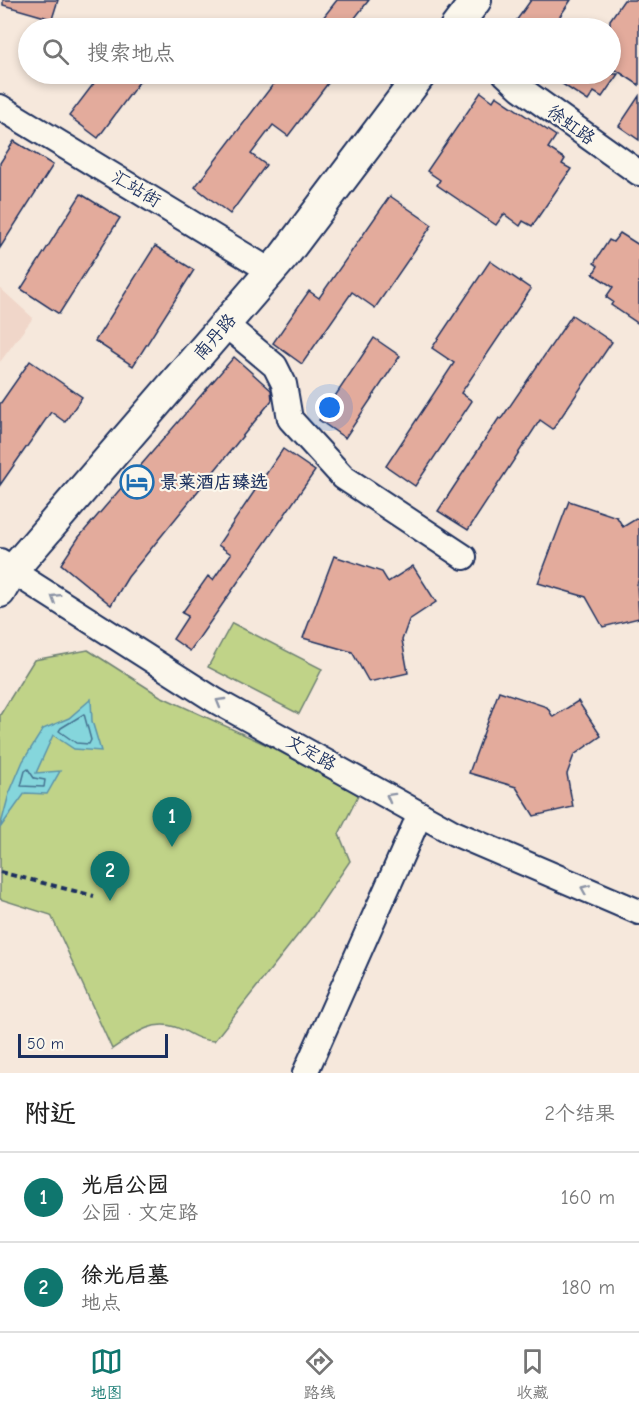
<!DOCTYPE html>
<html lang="zh">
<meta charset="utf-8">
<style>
:root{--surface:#fff;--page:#f6f6f6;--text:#222;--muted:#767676;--line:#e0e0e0;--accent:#0f766e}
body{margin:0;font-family:"Comic Neue","LXGW WenKai TC",sans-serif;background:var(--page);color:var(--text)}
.scale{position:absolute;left:18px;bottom:15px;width:150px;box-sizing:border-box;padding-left:6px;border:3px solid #1b2f5e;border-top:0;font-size:16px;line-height:21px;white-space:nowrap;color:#1b2f5e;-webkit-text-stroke:4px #fbf7ec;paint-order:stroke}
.you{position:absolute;left:330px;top:408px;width:21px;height:21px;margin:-15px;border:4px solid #fff;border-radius:50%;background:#1a73e8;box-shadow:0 0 0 9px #1a73e833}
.badge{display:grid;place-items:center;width:39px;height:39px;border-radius:50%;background:var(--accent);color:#fff;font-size:20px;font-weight:700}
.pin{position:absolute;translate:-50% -50px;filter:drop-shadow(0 2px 3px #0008)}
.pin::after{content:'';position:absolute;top:32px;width:21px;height:18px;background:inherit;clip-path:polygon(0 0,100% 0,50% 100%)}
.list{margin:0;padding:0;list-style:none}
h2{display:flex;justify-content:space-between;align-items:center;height:78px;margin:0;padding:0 24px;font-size:26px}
h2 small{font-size:20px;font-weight:400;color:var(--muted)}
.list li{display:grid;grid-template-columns:39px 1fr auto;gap:18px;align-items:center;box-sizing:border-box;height:90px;padding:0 24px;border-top:2px solid var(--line)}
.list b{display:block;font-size:22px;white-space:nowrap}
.list p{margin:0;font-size:20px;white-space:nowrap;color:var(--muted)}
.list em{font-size:20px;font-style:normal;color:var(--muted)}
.icon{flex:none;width:33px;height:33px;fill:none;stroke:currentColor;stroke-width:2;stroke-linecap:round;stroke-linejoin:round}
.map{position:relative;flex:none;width:639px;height:1073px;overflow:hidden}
.search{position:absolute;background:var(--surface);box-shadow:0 3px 9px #0003;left:18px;right:18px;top:18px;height:66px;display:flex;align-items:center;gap:15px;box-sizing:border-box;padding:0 21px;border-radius:33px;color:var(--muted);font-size:22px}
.sheet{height:258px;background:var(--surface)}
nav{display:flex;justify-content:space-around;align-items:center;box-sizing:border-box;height:84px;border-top:2px solid var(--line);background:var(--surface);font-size:16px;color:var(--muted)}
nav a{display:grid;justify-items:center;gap:3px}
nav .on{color:var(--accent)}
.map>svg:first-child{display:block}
.built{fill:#f0d6c9}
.green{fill:#c0d388;stroke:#6e8173;stroke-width:1.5}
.water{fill:#85d6dc;stroke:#5b93aa;stroke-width:1.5}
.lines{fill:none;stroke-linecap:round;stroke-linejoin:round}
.shore{stroke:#457290;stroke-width:1.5}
.building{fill:#e3ab9c;stroke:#1b2f5e;stroke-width:1.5}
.minor-casing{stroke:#1b2f5e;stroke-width:28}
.major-casing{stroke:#1b2f5e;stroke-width:34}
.path{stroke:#1b2f5e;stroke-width:4;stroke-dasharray:6 4.5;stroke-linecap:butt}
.minor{stroke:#fbf7ec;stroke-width:24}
.major{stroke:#fbf7ec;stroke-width:30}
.oneway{stroke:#8b93a5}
.labels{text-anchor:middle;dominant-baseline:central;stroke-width:4.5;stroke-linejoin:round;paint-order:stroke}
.street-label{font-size:18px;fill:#1b2f5e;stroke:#fbf7ec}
.poi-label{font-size:18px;font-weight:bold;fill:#1b2f5e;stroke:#fbf7ec;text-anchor:start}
</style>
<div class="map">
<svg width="639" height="1073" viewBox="0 0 639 1073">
<rect width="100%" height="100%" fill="#f6e8dc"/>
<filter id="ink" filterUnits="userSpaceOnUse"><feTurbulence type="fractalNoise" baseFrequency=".0167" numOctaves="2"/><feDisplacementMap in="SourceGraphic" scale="12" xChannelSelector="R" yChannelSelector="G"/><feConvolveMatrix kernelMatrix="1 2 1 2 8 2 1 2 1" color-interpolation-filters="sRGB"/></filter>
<g filter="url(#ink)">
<path class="built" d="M0,288L33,318L0,362Z"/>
<g class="green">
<path d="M232,623L322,669L299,714L208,667Z"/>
<path d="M88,650L160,696L269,746L359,794L339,834L350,861L312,917L214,1041C195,1040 191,1032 175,1027C150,1019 131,1037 112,1049L51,915L0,899V715L34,660Z"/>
</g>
<path class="water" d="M91,699L92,721L101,751L74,749L53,735L36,773L60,771L47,794L25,793L0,828L9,794L23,761L43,729L69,718Z"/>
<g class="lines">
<g class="shore">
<path d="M84,714L91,740L89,744L76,743L59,731L61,728Z"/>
<path d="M28,769L34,778L45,780L44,787L21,786L25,771Z"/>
</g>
</g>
<g class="building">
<path d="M3,0H58L52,19L3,5Z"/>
<path d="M337,0H369L347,28H315Z"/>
<path d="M531,0H571L552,28H511Z"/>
<path d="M624,0H639V85L610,66V20Z"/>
<path d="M101,74H145L98,138L69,116Z"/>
<path d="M281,74H335L288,136L273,125L251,154L266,165L230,214L195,187Z"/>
<path d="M547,74H618L602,97L594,92L588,101Z"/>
<path d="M481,92L493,101L496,96L556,136L548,148L565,159L562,164L571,169L532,226L523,221L520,226L504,214L496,225L437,185L440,180L427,171Z"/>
<path d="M639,96V140L619,126Z"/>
<path d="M14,141L53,165L0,248V163Z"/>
<path d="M81,194L120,218L59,314L21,289Z"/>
<path d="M390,196L432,225L375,308L352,292L302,364L273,343L309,291L319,298Z"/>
<path d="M620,233L639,245V324L611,305L613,302L606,297L613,287L593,274L598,266L594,263L609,240L613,242Z"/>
<path d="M155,246L194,270L133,366L95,341Z"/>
<path d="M490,261L531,289L461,393L472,401L415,486L386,466L454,363L432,348Z"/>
<path d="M572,315L612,342L553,429L540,420L468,530L438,511L499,418L501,419Z"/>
<path d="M374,338L400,356L345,438L319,420Z"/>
<path d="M234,357L271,390L272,400L128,577L111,605L61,564L79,537Z"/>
<path d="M30,361L82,397L65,422L51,412L0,485V404Z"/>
<path d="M283,449L315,471L190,651L173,639L188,616L182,613L208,576L213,580L231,554L218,545Z"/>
<path d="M569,501L617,517L623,527L639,517V578L637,585L639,618L603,627L586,597L538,583Z"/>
<path d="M334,556L382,572L388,582L413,566L436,602L409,620L402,640L408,673L369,682L352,652L303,638Z"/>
<path d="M499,691L547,707L553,717L578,701L601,736L574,755L567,774L573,807L534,816L516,787L469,773Z"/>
</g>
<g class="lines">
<defs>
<g id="minor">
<path d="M505,74L520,88L639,173"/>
<path d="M0,107L272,272"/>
<path d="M226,325L275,366L284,384L290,419L343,477L464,557"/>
<path d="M0,561L12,571L216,701L454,833L639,912"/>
<path d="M305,1073L420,814"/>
</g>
<g id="major">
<path d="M455,28L476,0"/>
<path d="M0,592L12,571L284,256L421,74"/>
</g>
</defs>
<use href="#minor" class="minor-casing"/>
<use href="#major" class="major-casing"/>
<path class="path" d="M0,872L94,896"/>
<use href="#minor" class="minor"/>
<use href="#major" class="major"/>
</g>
<defs><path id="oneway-chevron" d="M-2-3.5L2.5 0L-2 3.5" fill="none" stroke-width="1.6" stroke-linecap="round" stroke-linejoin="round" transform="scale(1.5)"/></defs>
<g class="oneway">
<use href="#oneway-chevron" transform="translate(55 598) rotate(-148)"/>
<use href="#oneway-chevron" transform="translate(220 702) rotate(-150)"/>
<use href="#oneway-chevron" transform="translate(390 797) rotate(-151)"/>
<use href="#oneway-chevron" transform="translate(585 889) rotate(-157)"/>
</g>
</g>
<defs>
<symbol id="hotel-ring" viewBox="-11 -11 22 22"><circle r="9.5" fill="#fbf7ec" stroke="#1f6fb2" stroke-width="1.5"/><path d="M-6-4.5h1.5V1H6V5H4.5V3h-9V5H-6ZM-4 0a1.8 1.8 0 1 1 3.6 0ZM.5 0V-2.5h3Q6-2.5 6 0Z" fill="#1f6fb2"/></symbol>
</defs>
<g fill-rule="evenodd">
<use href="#hotel-ring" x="118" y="463" width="38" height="38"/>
</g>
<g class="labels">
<g class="street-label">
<text transform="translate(571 125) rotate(36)">徐虹路</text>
<text transform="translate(136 189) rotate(31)">汇站街</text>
<text transform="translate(215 337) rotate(-49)">南丹路</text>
<text transform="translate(311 753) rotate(29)">文定路</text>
</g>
<g class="poi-label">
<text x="160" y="482">景莱酒店臻选</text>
</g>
</g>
</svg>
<div class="scale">50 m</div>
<div class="you"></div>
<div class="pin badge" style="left:172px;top:847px">1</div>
<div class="pin badge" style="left:110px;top:901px">2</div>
<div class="search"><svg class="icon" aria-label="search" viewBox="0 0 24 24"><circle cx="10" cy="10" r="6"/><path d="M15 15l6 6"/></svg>搜索地点</div>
</div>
<section class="sheet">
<h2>附近<small>2个结果</small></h2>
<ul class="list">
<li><span class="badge">1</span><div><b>光启公园</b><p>公园 · 文定路</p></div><em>160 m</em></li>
<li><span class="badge">2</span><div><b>徐光启墓</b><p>地点</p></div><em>180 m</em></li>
</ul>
</section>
<nav>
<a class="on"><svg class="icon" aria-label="map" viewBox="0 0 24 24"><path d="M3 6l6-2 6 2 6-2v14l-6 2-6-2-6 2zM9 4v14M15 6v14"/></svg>地图</a>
<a><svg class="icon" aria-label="directions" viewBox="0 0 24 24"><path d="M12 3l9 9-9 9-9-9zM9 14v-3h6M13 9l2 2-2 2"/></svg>路线</a>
<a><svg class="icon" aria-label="saved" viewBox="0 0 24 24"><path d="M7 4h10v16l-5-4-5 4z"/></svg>收藏</a>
</nav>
